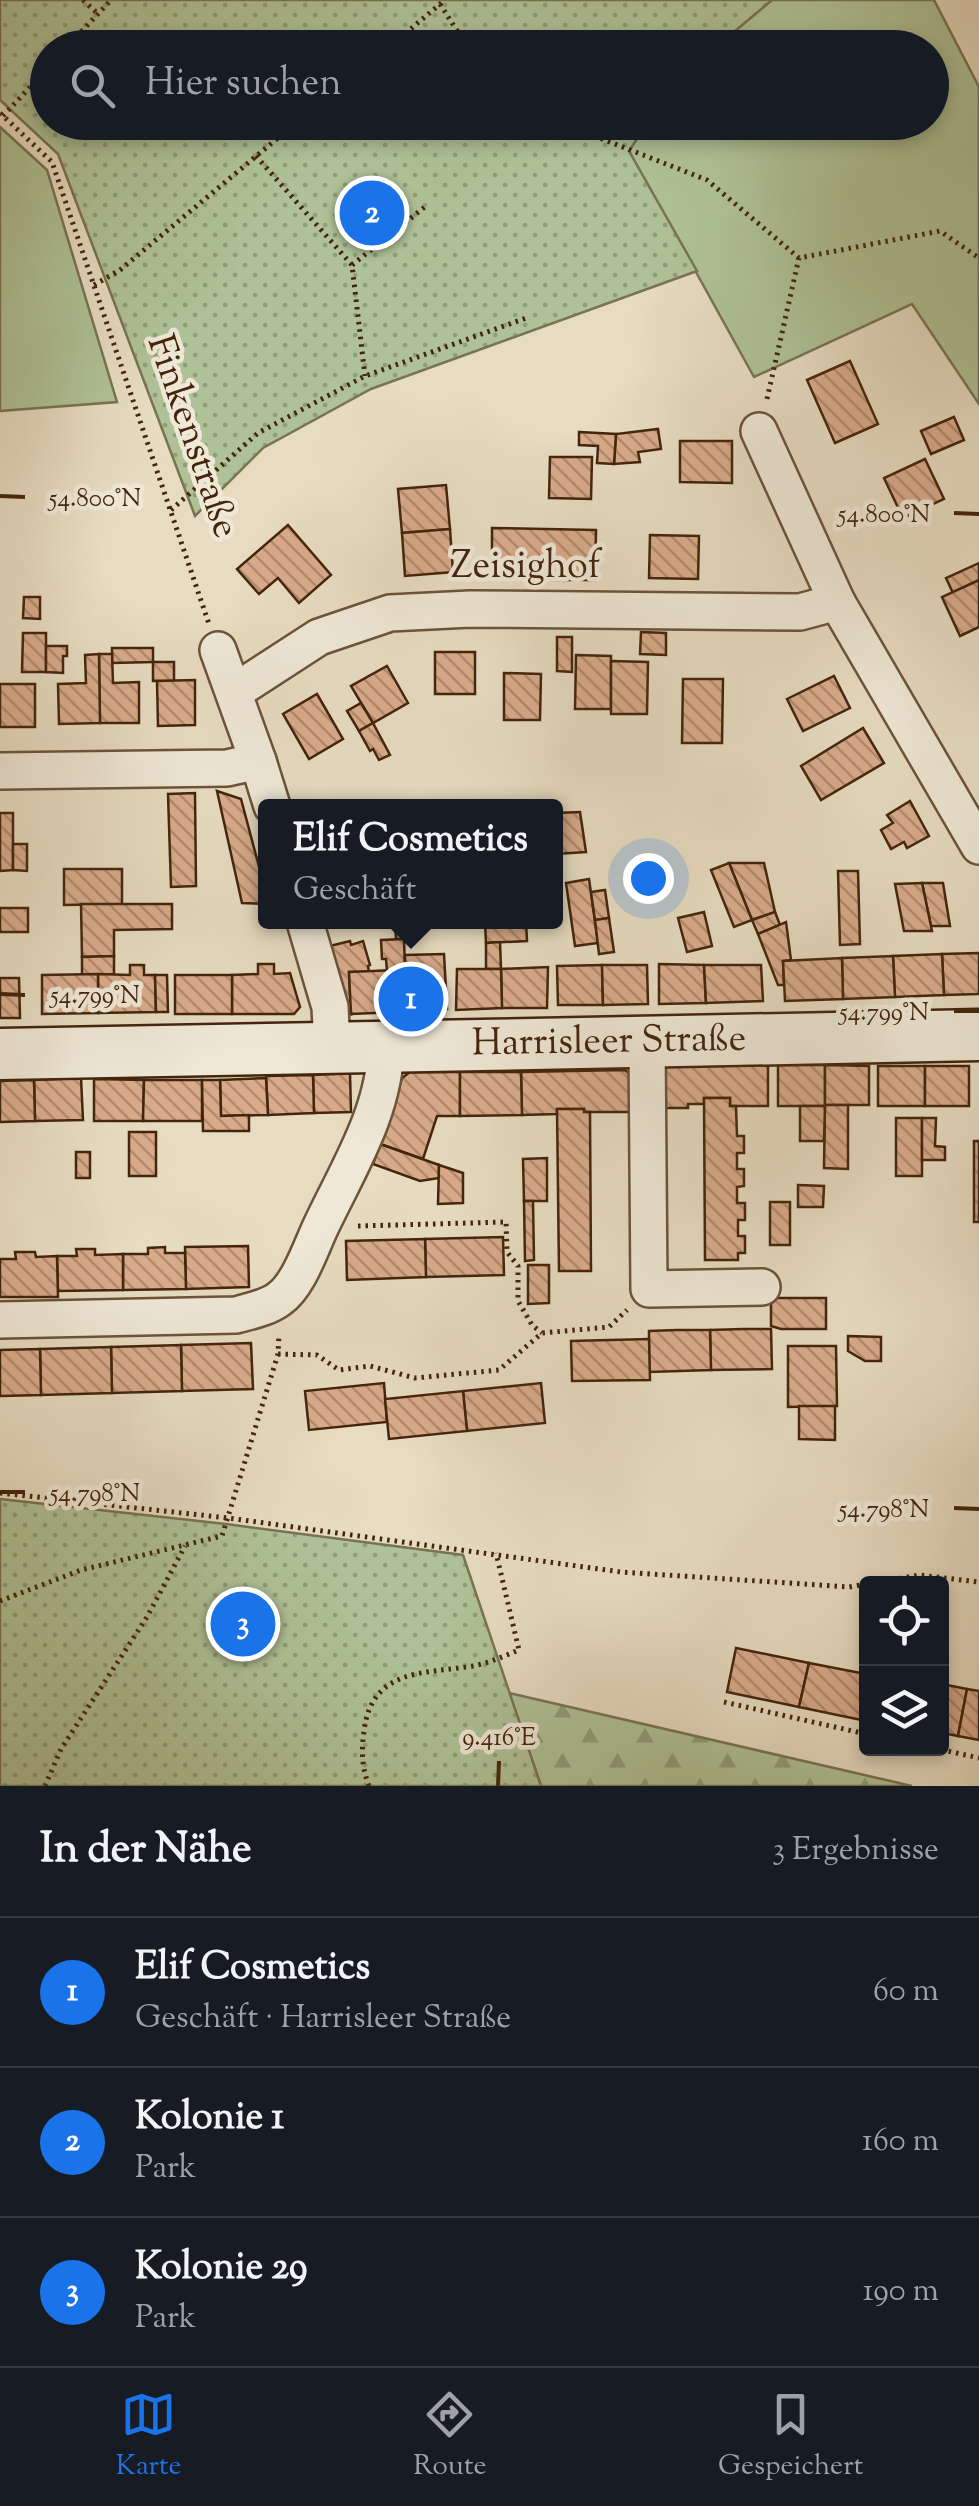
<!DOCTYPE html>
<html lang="de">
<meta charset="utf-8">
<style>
:root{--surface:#171b24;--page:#20242c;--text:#f1f3f6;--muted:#9ea1a6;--line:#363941;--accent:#1a73e8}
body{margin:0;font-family:"Sorts Mill Goudy",serif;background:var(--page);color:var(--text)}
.controls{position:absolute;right:30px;bottom:30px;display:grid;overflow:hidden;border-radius:10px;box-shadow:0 5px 15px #0003}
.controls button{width:90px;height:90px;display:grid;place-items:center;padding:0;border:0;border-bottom:2px solid var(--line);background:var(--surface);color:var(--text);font:50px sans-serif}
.you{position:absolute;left:648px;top:878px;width:35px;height:35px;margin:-25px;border:8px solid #fff;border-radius:50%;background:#1a73e8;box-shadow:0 0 0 15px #1a73e833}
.badge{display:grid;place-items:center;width:65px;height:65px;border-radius:50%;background:var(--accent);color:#fff;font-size:32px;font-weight:700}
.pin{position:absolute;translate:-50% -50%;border:5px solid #fff;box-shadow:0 2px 10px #0006}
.popup{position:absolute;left:258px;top:799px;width:305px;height:130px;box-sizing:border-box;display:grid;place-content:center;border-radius:10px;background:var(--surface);filter:drop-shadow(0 2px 8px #0005);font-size:32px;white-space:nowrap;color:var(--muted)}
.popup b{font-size:38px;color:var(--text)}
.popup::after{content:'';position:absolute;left:50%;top:100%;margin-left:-20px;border:20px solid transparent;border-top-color:var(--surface)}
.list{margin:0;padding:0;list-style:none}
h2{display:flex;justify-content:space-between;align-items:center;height:130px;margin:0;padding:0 40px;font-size:42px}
h2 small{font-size:32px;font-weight:400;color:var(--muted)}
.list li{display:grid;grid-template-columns:65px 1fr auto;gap:30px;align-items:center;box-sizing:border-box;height:150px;padding:0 40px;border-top:2px solid var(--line)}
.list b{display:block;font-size:38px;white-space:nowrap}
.list p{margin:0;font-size:32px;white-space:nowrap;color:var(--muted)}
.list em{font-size:32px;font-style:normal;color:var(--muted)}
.icon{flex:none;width:55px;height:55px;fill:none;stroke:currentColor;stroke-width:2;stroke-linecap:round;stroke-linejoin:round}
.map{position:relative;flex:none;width:979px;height:1786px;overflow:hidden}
.search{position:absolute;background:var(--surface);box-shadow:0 5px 15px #0003;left:30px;right:30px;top:30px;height:110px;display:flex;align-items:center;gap:25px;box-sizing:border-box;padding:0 35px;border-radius:55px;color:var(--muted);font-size:38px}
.sheet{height:580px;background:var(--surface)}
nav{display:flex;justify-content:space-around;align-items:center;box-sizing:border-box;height:140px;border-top:2px solid var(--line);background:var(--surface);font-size:28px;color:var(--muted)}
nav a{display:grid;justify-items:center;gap:5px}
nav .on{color:var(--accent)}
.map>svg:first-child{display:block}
.grass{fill:#afc297;stroke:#797452;stroke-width:2.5}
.forest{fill:url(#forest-firs);stroke:#797452;stroke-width:2.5}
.garden{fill:url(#garden-dots);stroke:#797452;stroke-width:2.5}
.building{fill:url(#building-back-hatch);stroke:#43250c;stroke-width:2.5}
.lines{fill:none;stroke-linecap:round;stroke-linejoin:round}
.street-casing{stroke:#6c5339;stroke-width:40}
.secondary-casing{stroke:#43250c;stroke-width:55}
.path{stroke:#43250c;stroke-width:5;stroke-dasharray:2.5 5;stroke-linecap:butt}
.street{stroke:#efe8d7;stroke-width:35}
.secondary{stroke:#efe8d7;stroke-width:50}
.ticks{fill:none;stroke:#43250c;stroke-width:4}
.labels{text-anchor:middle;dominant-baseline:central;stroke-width:9;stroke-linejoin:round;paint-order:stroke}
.street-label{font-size:38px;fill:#43250c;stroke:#efe8d7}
.ticks-label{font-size:25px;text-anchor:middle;fill:#43250c;stroke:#efe8d7;stroke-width:9;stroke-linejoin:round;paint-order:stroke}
</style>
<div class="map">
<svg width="979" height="1786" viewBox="0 0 979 1786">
<defs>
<pattern id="forest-firs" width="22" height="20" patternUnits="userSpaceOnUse" patternTransform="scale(2.5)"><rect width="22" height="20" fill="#afc297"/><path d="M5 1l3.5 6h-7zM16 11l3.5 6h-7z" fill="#909d7a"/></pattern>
<pattern id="garden-dots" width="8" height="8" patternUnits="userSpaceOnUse" patternTransform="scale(2.5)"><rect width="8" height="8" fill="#afc297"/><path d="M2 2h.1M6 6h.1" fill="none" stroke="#909d7a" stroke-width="1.8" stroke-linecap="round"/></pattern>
<pattern id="building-back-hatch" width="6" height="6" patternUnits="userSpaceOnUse" patternTransform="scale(2.5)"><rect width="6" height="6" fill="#d9ab8b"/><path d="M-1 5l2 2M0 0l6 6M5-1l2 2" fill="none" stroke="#b28b70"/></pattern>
</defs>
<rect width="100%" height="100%" fill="#e7dcc1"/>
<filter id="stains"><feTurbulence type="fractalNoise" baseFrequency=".002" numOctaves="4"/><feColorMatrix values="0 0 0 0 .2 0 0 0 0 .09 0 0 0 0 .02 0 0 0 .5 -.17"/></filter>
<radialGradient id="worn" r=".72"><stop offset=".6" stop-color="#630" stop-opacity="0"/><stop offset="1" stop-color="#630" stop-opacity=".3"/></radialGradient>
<g class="grass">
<path d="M772,0H934L979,87V404L912,304L754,377L629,151L647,123L932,122V48L716,47Z"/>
<path d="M0,127L47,170L117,402L0,411Z"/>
</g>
<path class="forest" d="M509,1693L912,1786H541Z"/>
<g class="garden">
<path d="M0,0H772L716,47L48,48V122L647,123L629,151L697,271L371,389L263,448L195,516L58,154L0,100Z"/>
<path d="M0,1499L226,1524L463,1555L541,1786H0Z"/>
</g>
<g class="building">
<path d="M850,361L878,424L835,443L807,380Z"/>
<path d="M954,417L964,440L931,454L921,431Z"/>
<path d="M658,429L661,449L638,452L640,462L614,464L616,434Z"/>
<path d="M579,432L616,434L614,464L597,463L598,446L579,445Z"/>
<path d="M680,441H732V483L680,482Z"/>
<path d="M550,457H592L591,499L549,498Z"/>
<path d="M925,459L944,499L903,518L884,478Z"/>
<path d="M446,485L450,529L402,533L398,489Z"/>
<path d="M288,525L331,575L299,603L278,578L259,594L237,569Z"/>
<path d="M492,528L596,530L595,580H551V571H492Z"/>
<path d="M450,529L453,572L405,576L402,533Z"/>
<path d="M650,535L699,536L698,579L649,578Z"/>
<path d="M979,563V580L953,593L946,578Z"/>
<path d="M979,580V627L960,636L942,597Z"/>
<path d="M24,597H40V619L23,618Z"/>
<path d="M641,632L666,633V655L640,654Z"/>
<path d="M23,633H46V672H22Z"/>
<path d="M557,637H572V672L557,671Z"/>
<path d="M46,646H67V656H63V673L46,672Z"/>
<path d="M112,648H153V662L112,663Z"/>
<rect x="435" y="652" width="40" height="42"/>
<path d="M99,654H112L113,683L139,682V723H100Z"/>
<path d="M99,654L100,723L59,724L58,684L86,683L85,655Z"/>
<path d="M576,655L611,656V709H575Z"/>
<path d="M611,661L648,662L647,714H611Z"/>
<rect x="153" y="662" width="21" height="19"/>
<path d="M387,666L408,703L373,723L351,686Z"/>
<path d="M504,673L541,674L540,720H504Z"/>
<path d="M834,676L850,708L803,731L787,699Z"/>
<path d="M683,679H723L722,743H682Z"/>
<path d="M195,680V725L158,726L157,681Z"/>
<rect x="0" y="684" width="35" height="43"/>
<path d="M317,694L343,739L309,759L283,714Z"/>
<path d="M361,703L373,723L359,731L347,711Z"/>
<path d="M373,723L390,755L379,760L373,749L370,751L359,731Z"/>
<path d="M863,728L884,763L821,800L801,766Z"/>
<path d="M217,791L241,799L266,893V904L242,903Z"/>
<path d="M195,793L196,886L171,887L168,794Z"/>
<path d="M910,801L929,836L907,848L904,842L891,849L881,830L893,823L887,815Z"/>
<path d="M580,812L586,852L556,854V813Z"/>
<path d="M0,813H13V870L0,871Z"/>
<path d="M13,844H27V871L13,870Z"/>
<path d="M729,863H764L775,912L752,920Z"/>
<path d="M729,863L752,920L734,927L711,870Z"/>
<path d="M64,869H122V904L64,905Z"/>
<path d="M838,871H858L860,944L840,945Z"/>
<path d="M589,879L598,943L575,946L566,883Z"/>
<path d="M922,883H943L950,926H931Z"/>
<path d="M922,883L932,931H904L895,884Z"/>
<path d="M605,890L609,918L595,920L591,892Z"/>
<path d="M81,904H172V929L114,930V956L82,957Z"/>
<rect x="0" y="908" width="28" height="24"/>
<path d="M704,912L712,946L687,952L678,918Z"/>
<path d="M775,912L780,925L758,934L752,920Z"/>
<path d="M609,918L614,952L599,954L595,920Z"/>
<path d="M395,922H411L412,939H396Z"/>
<path d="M485,922H526L527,941L486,943Z"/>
<path d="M786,922L791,960L783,961L784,985H778L758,934Z"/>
<path d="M404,939L405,970L387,971L386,959H382L381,940Z"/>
<path d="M350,941L351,945L363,941L370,965L368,966L369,972H349L351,1014L342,1010L326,947Z"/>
<path d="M500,942L501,969H486V943Z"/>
<path d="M979,953V994L944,995L942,954Z"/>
<path d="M444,954L447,1009L398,1012L396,970H405V955Z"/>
<path d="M942,954L944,995L895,997L893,956Z"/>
<path d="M114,956V974L82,975V957Z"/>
<path d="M893,956L895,997L843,999L842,958Z"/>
<path d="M842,958L843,999L785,1001L783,961Z"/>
<path d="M258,964H274V974L290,973L300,1007L294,1014H232V975L258,974Z"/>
<path d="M659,964L704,965L706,1003L659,1004Z"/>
<path d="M130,965H144V975H155L156,1012L98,1013V974L130,975Z"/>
<path d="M602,965L603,1005H558L557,966Z"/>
<path d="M602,965H647L648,1004L603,1005Z"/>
<path d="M704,965H761L763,1001L706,1003Z"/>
<path d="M548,967L547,1008H502L501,969Z"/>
<path d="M457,969H501L502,1008L456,1010Z"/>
<path d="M396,970L398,1012L351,1014L349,972Z"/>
<path d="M98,974V1013L42,1014V975Z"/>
<path d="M155,975H167L168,1012H156Z"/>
<rect x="175" y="975" width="57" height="39"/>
<path d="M0,978H19L20,1018H0Z"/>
<path d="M768,1065V1106H730V1098H704V1104H688V1108H659L664,1066Z"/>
<rect x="778" y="1065" width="47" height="41"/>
<path d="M825,1065L869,1066V1105H825Z"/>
<rect x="878" y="1066" width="47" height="40"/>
<rect x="925" y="1066" width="44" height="40"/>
<path d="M625,1070L632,1076L633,1112H584V1109H557V1114L522,1115L521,1072Z"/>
<path d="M410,1072H460V1116H437L423,1159L380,1144L402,1078Z"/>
<path d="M460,1072H521L522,1115L460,1116Z"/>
<path d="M350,1073L351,1112L314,1113L313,1075Z"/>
<path d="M313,1075L314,1113L268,1115L266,1076Z"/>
<path d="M81,1078L83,1120L35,1121L34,1080Z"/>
<path d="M266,1078L268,1115L221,1116L220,1080Z"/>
<path d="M94,1079L144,1080L143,1121H94Z"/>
<path d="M34,1080L35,1121L0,1122V1081Z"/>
<path d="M144,1080H202V1121H143Z"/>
<path d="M202,1080H220L221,1116L249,1115V1131H203Z"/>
<path d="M704,1098H730V1106H736L737,1136H744V1153H737V1169H744V1186L737,1187V1203H745V1220H738V1236H745V1253H738V1260H705Z"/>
<path d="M825,1105H848V1169L824,1168Z"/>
<path d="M800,1106H825L824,1141H800Z"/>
<path d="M557,1109H584V1112H590L591,1271H559Z"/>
<rect x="896" y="1118" width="26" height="58"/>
<path d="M922,1118H936L935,1146L945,1147V1160H922Z"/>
<rect x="129" y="1132" width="27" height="44"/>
<rect x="974" y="1141" width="5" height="81"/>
<path d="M380,1144L439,1165V1178L420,1181L373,1164Z"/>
<rect x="76" y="1152" width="14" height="26"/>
<path d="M547,1158V1201H524L523,1159Z"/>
<path d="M439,1165L463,1173V1203L438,1204Z"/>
<path d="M798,1185L824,1186L823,1207H798Z"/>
<path d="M524,1201H533L534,1260L525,1261Z"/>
<rect x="770" y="1202" width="20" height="43"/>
<path d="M503,1237L504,1275L426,1277L425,1239Z"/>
<path d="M425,1239L426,1277L347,1280L346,1241Z"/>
<path d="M248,1246L249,1287L186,1289L185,1247Z"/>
<path d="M165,1247V1253H185L186,1289L123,1290V1254H148V1248Z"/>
<path d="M76,1249H95V1255L123,1254V1290L58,1291L57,1256H77Z"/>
<path d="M15,1252H35L36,1257L57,1256L58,1297H0V1259H16Z"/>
<path d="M528,1265H549V1303L528,1304Z"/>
<path d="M771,1298H826V1329H781L771,1326Z"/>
<path d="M743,1329H771L772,1369L711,1370L710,1330Z"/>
<path d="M677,1330H710L711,1370L649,1372V1331Z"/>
<path d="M848,1336L881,1337V1361H865L848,1351Z"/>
<path d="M649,1339L650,1380L572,1381L571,1341Z"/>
<path d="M251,1343L253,1389L182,1391L181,1345Z"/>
<path d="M181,1345L182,1391L112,1393L111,1347Z"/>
<path d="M788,1346H836L837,1406L788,1407Z"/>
<path d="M111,1347L112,1393L41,1395L40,1349Z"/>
<path d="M40,1349L41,1395L0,1396V1350Z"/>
<path d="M384,1383L387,1422L309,1430L305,1391Z"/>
<path d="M541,1383L545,1423L467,1431L463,1391Z"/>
<path d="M463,1391L467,1431L389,1439L385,1399Z"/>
<path d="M799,1406H835V1440L799,1439Z"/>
<path d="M736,1648L809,1663L799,1707L727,1692Z"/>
<path d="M809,1663L866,1674V1721L799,1707Z"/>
<path d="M942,1684L967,1689L958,1736L942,1733Z"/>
<path d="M967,1689L979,1691V1740L958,1736Z"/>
</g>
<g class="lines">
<defs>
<g id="street">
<path d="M759,431L837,602"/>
<path d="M218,650L258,761L272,806"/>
<path d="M234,692L319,637L390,613L470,609L800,612L837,602L979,846"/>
<path d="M0,771L227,768L258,761"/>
<path d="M305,922L330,1007L332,1046"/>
<path d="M647,1044L649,1289L762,1287"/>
<path d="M0,1320L236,1315C250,1311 267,1308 279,1299C299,1285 311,1247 321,1226C349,1167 385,1111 386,1045"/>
</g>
<path id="secondary" d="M0,1054C326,1046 653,1044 979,1035"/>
</defs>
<use href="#street" class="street-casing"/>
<use href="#secondary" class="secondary-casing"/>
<g class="path">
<path d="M83,0L97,13"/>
<path d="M440,4L468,48"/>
<path d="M66,48L111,0"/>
<path d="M388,48L445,0"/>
<path d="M0,113L52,162L209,624"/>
<path d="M3,116L48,68"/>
<path d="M559,122L707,180L799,258"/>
<path d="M256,156L352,265L365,376"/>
<path d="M352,265L426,206"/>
<path d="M94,285L120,270L297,122"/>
<path d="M767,399L799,258L940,231L979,258"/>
<path d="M171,510L258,433L365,376L529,317"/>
<path d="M358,1226L506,1222L507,1252L518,1266V1301L532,1325L542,1333"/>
<path d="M278,1354L317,1355L339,1370L370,1366L415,1378L499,1370L542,1333L609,1327L627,1310"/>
<path d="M0,1493L228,1518L621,1572L849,1587L866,1584"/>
<path d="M870,1584L919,1575L979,1582"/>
<path d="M0,1601L81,1570L222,1536L278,1354L279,1334"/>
<path d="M724,1702L866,1734"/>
<path d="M934,1748L979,1758"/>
<path d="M45,1786L61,1749L147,1617L185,1546"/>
<path d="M369,1786C362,1768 361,1751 364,1731C372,1668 423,1674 473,1666C489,1663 504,1656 519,1650L496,1553"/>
</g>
<use href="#street" class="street"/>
<use href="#secondary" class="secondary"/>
</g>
<path class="ticks" d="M0,496L25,497M954,513L979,514M0,994L25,995M954,1011H979M0,1492H25M954,1508L979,1509M498,1786L499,1761"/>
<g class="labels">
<g class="street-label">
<text transform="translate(191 437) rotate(71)">Finkenstraße</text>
<text x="526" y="568">Zeisighof</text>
<text transform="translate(609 1043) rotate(-1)">Harrisleer Straße</text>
</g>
</g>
<g class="ticks-label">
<text x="95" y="506">54.800°N</text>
<text x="884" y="522">54.800°N</text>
<text x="95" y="1003">54.799°N</text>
<text x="884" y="1020">54.799°N</text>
<text x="95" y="1501">54.798°N</text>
<text x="884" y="1517">54.798°N</text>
<text x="499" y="1745">9.416°E</text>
</g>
<rect width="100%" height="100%" filter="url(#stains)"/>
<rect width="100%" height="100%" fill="url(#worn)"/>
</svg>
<div class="controls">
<button><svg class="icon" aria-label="locate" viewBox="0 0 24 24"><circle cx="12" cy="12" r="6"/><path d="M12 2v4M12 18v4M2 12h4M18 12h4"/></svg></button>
<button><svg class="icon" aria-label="layers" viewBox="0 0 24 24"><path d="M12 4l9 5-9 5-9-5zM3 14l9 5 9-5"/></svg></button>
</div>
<div class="you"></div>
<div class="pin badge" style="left:411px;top:999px">1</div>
<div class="popup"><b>Elif Cosmetics</b>Geschäft</div>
<div class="pin badge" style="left:372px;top:213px">2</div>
<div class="pin badge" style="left:243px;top:1624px">3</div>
<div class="search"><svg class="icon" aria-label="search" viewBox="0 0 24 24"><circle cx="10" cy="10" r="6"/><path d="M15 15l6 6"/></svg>Hier suchen</div>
</div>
<section class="sheet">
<h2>In der Nähe<small>3 Ergebnisse</small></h2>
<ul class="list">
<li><span class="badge">1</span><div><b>Elif Cosmetics</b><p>Geschäft · Harrisleer Straße</p></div><em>60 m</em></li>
<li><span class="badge">2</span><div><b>Kolonie 1</b><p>Park</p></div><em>160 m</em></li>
<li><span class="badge">3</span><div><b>Kolonie 29</b><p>Park</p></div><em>190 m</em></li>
</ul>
</section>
<nav>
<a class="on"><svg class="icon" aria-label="map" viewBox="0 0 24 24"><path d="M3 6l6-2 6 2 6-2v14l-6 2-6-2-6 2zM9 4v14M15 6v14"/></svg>Karte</a>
<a><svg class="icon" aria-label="directions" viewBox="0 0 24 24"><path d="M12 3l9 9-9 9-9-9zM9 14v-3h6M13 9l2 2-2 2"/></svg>Route</a>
<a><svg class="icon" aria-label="saved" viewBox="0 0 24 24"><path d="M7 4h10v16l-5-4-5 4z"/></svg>Gespeichert</a>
</nav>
